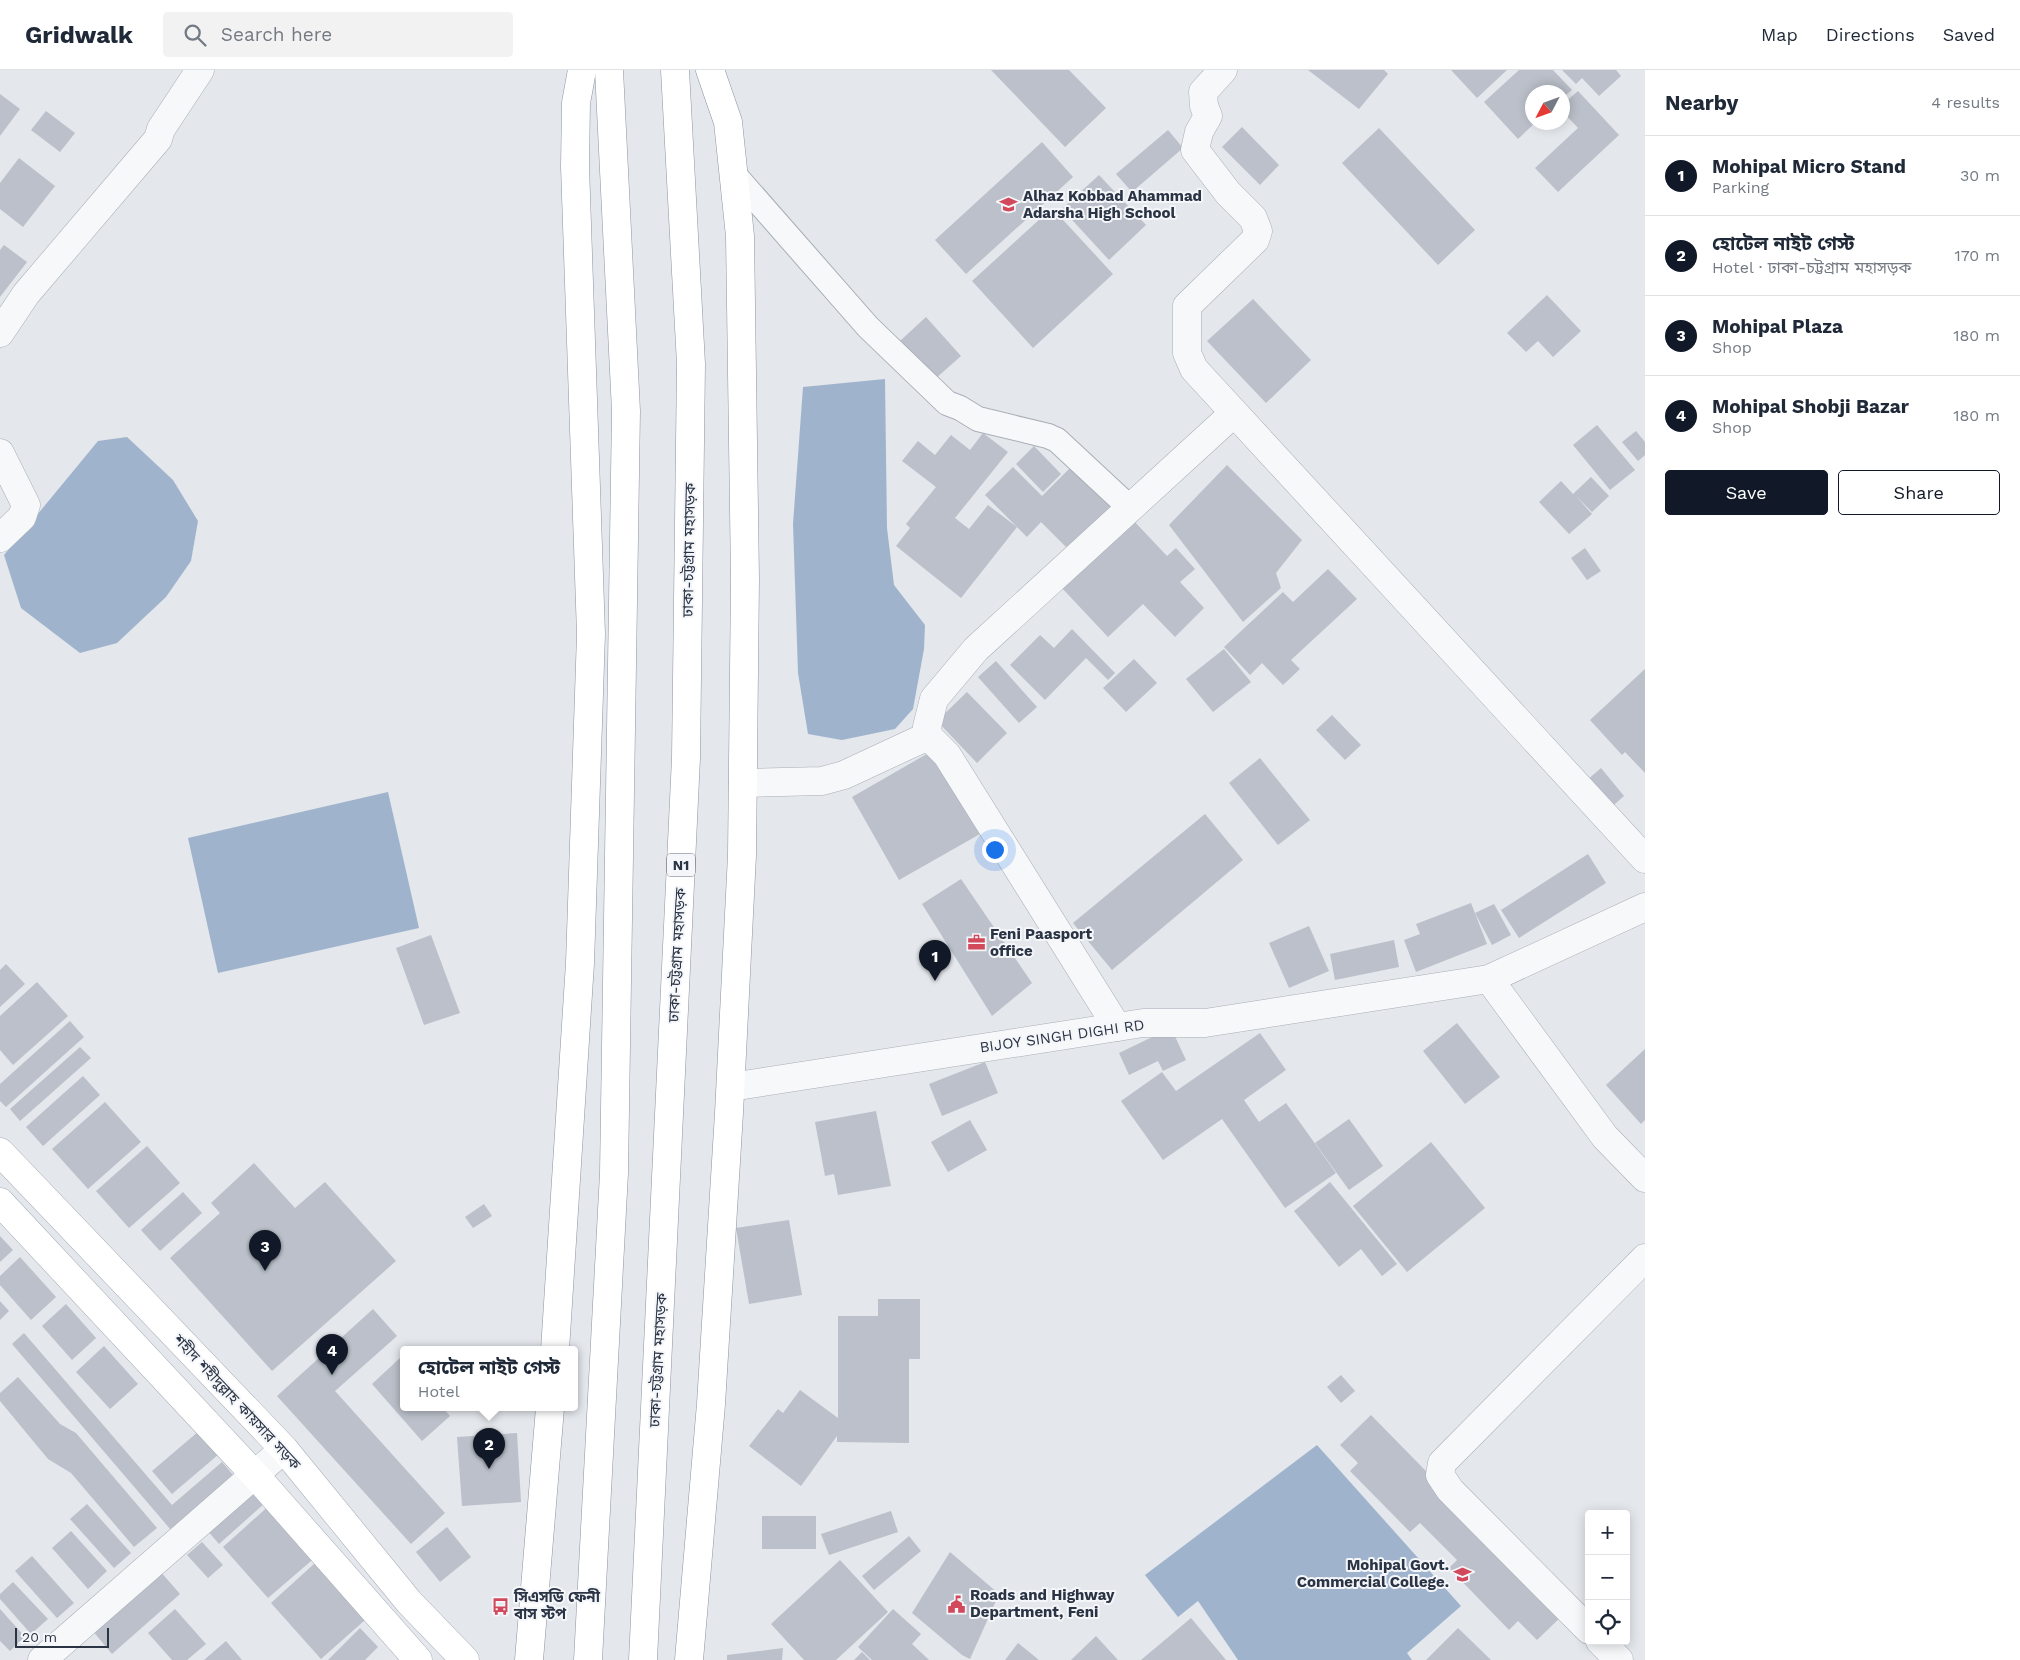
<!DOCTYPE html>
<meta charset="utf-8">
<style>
:root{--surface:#fff;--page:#f2f2f3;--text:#1f2937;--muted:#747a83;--line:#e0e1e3;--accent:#111827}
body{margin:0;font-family:"Work Sans","Noto Sans Bengali",sans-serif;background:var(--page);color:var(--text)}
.controls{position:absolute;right:15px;bottom:15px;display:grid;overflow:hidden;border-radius:5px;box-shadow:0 2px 12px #0003}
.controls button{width:45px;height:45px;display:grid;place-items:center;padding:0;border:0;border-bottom:1px solid var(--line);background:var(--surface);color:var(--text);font:25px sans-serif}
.compass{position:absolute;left:1525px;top:15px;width:45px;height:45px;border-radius:50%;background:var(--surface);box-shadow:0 2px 12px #0003;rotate:229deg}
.scale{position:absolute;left:15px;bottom:12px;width:94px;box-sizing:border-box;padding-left:5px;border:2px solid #2b3445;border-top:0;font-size:14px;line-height:18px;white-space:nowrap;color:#2b3445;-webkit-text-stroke:4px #f4f6f9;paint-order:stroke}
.you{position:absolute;left:994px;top:779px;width:18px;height:18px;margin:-12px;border:4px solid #fff;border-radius:50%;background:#1a73e8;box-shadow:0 0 0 8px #1a73e833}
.badge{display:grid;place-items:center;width:32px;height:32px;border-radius:50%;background:var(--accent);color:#fff;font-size:16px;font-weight:700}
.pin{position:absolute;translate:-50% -41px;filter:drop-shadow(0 1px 2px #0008)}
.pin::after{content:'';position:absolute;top:26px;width:18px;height:15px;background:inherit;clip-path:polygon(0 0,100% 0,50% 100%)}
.popup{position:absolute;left:400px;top:1276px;width:178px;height:65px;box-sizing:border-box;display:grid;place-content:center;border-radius:5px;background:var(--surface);filter:drop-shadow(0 1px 4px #0005);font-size:16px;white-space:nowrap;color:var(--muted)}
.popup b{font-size:19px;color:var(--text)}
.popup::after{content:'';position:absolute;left:50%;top:100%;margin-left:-10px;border:10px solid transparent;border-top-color:var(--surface)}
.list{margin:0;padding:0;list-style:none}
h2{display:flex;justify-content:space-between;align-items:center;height:65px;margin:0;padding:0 20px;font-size:21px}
h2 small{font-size:16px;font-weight:400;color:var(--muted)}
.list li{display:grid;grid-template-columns:32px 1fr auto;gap:15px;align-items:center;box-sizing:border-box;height:80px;padding:0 20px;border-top:1px solid var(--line)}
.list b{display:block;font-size:19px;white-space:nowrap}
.list p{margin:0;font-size:16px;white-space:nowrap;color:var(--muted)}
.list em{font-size:16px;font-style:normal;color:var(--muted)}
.actions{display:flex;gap:10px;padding:15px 20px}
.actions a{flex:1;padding:11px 0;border:1px solid var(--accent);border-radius:5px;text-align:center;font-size:18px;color:var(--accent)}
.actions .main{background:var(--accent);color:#fff}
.icon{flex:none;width:28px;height:28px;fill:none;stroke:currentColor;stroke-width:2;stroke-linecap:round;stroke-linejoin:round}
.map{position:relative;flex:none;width:1645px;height:1590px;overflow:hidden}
header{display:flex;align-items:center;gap:30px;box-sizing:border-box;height:70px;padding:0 25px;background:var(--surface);border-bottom:1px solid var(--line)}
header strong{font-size:24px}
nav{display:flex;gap:28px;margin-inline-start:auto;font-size:18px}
.search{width:350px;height:45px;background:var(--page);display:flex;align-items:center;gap:12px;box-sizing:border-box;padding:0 18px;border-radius:5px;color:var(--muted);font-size:19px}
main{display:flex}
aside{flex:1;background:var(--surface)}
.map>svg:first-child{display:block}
.water{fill:#9fb4cc}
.building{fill:#bbc0ca}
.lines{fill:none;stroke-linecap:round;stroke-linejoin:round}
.pedestrian-casing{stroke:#a9aeb7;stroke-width:26}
.minor-casing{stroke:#a9aeb7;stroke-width:29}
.secondary-casing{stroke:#a9aeb7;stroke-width:29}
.trunk-casing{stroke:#8b94a3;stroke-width:29}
.pedestrian{stroke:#f7f8fa;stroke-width:24}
.minor{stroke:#f7f8fa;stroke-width:28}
.secondary{stroke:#fff;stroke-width:28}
.trunk{stroke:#fff;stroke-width:28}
.labels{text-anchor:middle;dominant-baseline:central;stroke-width:4;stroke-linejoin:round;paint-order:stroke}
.shield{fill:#f4f6f9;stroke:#676e7b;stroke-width:1}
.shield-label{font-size:14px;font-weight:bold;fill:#2b3445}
.poi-label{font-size:15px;font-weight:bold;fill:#2b3445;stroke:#f4f6f9;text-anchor:start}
.street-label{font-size:15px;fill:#2b3445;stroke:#f4f6f9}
</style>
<header>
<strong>Gridwalk</strong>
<div class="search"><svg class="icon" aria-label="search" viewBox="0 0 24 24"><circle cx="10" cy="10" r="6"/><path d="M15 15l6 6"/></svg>Search here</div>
<nav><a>Map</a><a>Directions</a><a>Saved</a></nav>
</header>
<main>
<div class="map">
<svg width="1645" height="1590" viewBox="0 0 1645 1590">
<rect width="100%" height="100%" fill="#e4e7ec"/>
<g class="water">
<path d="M885,309L887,458L894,515L925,555L924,579L913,639L895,659L842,670L808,664L798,603L793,454L803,317Z"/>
<path d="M127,367L173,410L198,451L191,491L166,527L117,573L80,583L21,538L4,485L98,371Z"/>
<path d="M388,722L419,858L218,903L188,768Z"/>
<path d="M1317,1375L1461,1536L1407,1583L1412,1590H1238L1198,1531L1178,1547L1145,1505Z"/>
</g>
<g class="building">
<path d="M991,0H1069L1106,38L1065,77Z"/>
<path d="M1308,0H1384L1388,4L1359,39Z"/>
<path d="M1451,0H1507L1477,28Z"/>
<path d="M1519,0H1553L1572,20L1562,28V22H1532V52H1536L1518,69L1484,32Z"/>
<path d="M1562,0H1616L1621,6L1599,26L1582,8L1576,14Z"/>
<path d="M1578,21L1619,65L1558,122L1535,98L1578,58L1562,41V35Z"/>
<path d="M0,24L20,39L0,66Z"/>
<path d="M46,41L75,63L60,82L31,60Z"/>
<path d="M1242,57L1279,95L1260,115L1222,77Z"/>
<path d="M1379,58L1475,160L1438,195L1342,93Z"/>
<path d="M1168,60L1183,78L1132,122L1116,104Z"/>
<path d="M1042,72L1073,107L966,204L935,170Z"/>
<path d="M19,88L55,116L23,157L0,139V113Z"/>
<path d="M1099,105L1146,155L1109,190L1062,139Z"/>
<path d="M1052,138L1113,204L1033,278L972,211Z"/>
<path d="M4,175L27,192L0,227V180Z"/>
<path d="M1547,225L1581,261L1553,287L1538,271L1526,282L1507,263Z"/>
<path d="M1253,229L1311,290L1266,333L1207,271Z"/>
<path d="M926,247L961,286L935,309L900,271Z"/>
<path d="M1597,355L1635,400L1610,420L1573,375Z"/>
<path d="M1636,361L1645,372V385L1638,391L1622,372Z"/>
<path d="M983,363L1008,382L955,448L969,459L988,435L1017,457L961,528L896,476L910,458L906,454L936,417L902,391L918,371L935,385L951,365L970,380Z"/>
<path d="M1034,376L1061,404L1043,422L1016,394Z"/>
<path d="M1227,395L1302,470L1276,503L1281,518L1243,552L1169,455Z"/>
<path d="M1072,396L1114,438L1071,482L1041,452L1027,467L985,425L1013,397L1042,426Z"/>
<path d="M1591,407L1609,426L1592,442L1575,425L1592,444L1569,464L1539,432L1561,411L1573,424Z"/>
<path d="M1132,449L1167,486L1176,478L1195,499L1180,512L1204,538L1175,567L1143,534L1108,567L1060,516Z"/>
<path d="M1585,478L1601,501L1587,510L1571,488Z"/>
<path d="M1328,499L1357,529L1291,590L1300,599L1283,615L1262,593L1250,605L1224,577L1283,522L1293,532Z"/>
<path d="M1072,559L1115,603L1108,610L1086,588L1045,630L1010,595L1040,565L1054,578Z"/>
<path d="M1224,579L1251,612L1213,642L1186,609Z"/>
<path d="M1134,589L1157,613L1126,642L1103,618Z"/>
<path d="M996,591L1037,637L1019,653L978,607Z"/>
<path d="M1645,599V703L1625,682L1622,685L1590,650Z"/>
<path d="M967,622L1007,663L977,693L937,651Z"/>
<path d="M1332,645L1361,675L1345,690L1316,660Z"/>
<path d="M932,681L980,764L899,810L852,727Z"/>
<path d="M1260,688L1310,750L1278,775L1229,713Z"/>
<path d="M1601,698L1624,726L1600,747L1577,719Z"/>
<path d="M1205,744L1243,790L1112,900L1073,853Z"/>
<path d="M1588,784L1606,813L1519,868L1501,840Z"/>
<path d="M961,809L1032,913L992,946L922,834Z"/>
<path d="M1471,833L1487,874L1416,902L1404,870L1420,864L1416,854Z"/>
<path d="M1494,834L1511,865L1492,875L1475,843Z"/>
<path d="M1309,856L1329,901L1289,918L1269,873Z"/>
<path d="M431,865L460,943L424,955L396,878Z"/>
<path d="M1394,870L1399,897L1335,910L1330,884Z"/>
<path d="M6,894L25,914L0,937V900Z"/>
<path d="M37,912L68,946L13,995L0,980V946Z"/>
<path d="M70,951L84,967L6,1037L0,1031V1014Z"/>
<path d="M1457,953L1500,1007L1465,1034L1423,981Z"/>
<path d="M1171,958L1186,990L1163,1001L1158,991L1129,1005L1119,983Z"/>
<path d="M1260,963L1286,1000L1244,1030L1259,1052L1286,1033L1336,1103L1285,1138L1222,1049L1163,1090L1121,1031L1162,1002L1176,1021Z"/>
<path d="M80,977L91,988L20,1051L10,1039Z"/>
<path d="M1645,979V1050L1641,1054L1606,1015Z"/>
<path d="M985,992L998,1023L942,1046L929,1014Z"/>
<path d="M83,1006L100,1025L43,1076L26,1057Z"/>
<path d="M105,1032L141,1072L88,1119L52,1079Z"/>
<path d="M876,1041L891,1116L838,1125L834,1104L825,1106L815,1052Z"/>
<path d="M1349,1049L1383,1096L1349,1120L1315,1073Z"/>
<path d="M970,1050L987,1080L948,1102L931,1072Z"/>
<path d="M1431,1072L1485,1138L1407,1202L1353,1136Z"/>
<path d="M147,1076L180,1113L129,1158L96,1121Z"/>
<path d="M254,1093L295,1138L325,1112L396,1191L272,1301L170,1188L220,1143L211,1133Z"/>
<path d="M1330,1112L1397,1194L1382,1206L1361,1179L1339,1197L1294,1141Z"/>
<path d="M183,1122L202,1143L160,1181L141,1160Z"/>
<path d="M484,1134L492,1146L473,1158L465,1147Z"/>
<path d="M789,1150L802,1225L749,1234L736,1158Z"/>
<path d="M0,1166L13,1180L0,1192Z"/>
<path d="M20,1187L56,1227L31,1250L0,1215V1206Z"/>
<path d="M878,1229H920V1289H909V1373L837,1372V1366L801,1416L749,1376L778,1339L783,1343L800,1320L838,1348V1246H878Z"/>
<path d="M0,1231L9,1241L0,1250Z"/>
<path d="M66,1234L96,1268L72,1290L42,1256Z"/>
<path d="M373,1239L397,1266L335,1321L445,1443L411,1474L277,1326Z"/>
<path d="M24,1263L172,1435L222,1392L234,1406L171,1460L12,1274Z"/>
<path d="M104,1276L138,1314L110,1339L76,1302Z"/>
<path d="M401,1287L404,1291V1338H443L450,1346L422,1371L372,1314Z"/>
<path d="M1341,1305L1355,1321L1341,1333L1327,1317Z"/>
<path d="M18,1307L60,1354L76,1363L157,1458L134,1477L71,1403L48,1389L0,1331V1323Z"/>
<path d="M1371,1345L1565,1543L1537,1570L1518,1551L1509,1560L1449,1498L1457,1490L1420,1453L1410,1462L1350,1401L1358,1393L1340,1375Z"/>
<path d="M199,1361L219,1384L172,1424L152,1401Z"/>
<path d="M517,1363L521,1432L462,1436L457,1367Z"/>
<path d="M253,1419L265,1433L219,1474L207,1460Z"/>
<path d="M272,1433L318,1485L268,1528L223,1477Z"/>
<path d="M87,1434L131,1483L114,1498L70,1449Z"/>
<path d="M891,1441L898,1462L829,1485L821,1464Z"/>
<rect x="762" y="1446" width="54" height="33"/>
<path d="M447,1457L471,1487L440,1512L416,1482Z"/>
<path d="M71,1461L107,1501L88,1519L52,1478Z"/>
<path d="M909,1466L921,1481L874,1520L862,1506Z"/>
<path d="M202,1472L223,1495L208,1508L187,1485Z"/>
<path d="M950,1482L999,1524L970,1589L962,1585L912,1543Z"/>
<path d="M32,1486L74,1533L57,1548L15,1501Z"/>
<path d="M840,1490L888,1542L836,1590H804L771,1554Z"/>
<path d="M315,1493L365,1550L321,1589L271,1533Z"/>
<path d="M159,1500L180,1524L112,1584L92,1560Z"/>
<path d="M13,1512L48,1549L31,1564L0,1529V1524Z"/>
<path d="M0,1539L25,1567L10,1581L0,1571Z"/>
<path d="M175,1539L206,1574L187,1590H172L148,1563Z"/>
<path d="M893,1539L921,1564L912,1574L929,1590H872L858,1577Z"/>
<path d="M1191,1548L1226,1590H1141Z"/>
<path d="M360,1558L378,1577L365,1590H328Z"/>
<path d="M1458,1558L1491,1590H1426Z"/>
<path d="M1096,1566L1118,1590H1071Z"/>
<path d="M226,1571L242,1590H204Z"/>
<path d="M1018,1573L1039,1590H1005Z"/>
<path d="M783,1578L782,1590H727V1585Z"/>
<path d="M862,1582L870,1590H854Z"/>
</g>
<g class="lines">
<defs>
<path id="pedestrian" d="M733,103L868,257L947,333L960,338L978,349L1048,366L1057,370L1129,437"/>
<g id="minor">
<path d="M1223,0L1203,22L1204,36L1208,46L1199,62L1195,80L1228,123L1253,148L1258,161L1255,170L1187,236V283L1194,299L1645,789"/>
<path d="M0,263L26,224L158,69L161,59L200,0"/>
<path d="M0,383L26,435L22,447L0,468"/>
<path d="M928,666L927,657L934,629L976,579L1234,343"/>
<path d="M743,713L822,711L844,705L928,666L947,685L1117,957"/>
<path d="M1489,909L1605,1067L1645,1108"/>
<path d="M731,1017L1143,953H1205L1489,909L1645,837"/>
<path d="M1589,1560L1450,1420L1440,1405L1442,1393L1645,1188"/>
<path d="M1600,1571L1619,1590"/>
<path d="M42,1590L284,1379"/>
</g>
<g id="secondary">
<path d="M0,1082L284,1379L409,1532L465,1590"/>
<path d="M0,1132L255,1405L418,1590"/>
</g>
<g id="trunk">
<path d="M555,1280L580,893L591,564L575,96L576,33L582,0"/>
<path d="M529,1590L550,1338"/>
<path d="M588,1590L614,1103L626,341L609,0"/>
<path d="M643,1590L686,688L691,294L675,0"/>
<path d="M689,1590L711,1334L729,1043L742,785L745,509L740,166L728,52L710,0"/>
</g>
</defs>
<use href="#pedestrian" class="pedestrian-casing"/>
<use href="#minor" class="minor-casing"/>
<use href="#secondary" class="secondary-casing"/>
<use href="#trunk" class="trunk-casing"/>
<use href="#pedestrian" class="pedestrian"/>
<use href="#minor" class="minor"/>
<use href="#secondary" class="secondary"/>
<use href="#trunk" class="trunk"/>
</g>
<defs>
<symbol id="school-bare" viewBox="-9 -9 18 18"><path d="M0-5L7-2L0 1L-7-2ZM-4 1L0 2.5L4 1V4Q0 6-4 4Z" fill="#d1495b" stroke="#f4f6f9" stroke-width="2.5" paint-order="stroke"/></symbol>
<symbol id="office-bare" viewBox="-9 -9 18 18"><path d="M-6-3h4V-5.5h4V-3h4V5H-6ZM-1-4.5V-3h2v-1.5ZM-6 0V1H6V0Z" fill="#d1495b" stroke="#f4f6f9" stroke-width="2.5" paint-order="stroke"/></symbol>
<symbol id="university-bare" viewBox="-9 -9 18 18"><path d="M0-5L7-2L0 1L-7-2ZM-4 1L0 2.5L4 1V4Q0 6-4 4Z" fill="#d1495b" stroke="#f4f6f9" stroke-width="2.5" paint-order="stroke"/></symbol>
<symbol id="civic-bare" viewBox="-9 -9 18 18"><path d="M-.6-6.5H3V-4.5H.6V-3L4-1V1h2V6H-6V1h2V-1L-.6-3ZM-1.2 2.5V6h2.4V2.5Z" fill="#d1495b" stroke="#f4f6f9" stroke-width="2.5" paint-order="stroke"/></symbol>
<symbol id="bus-bare" viewBox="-9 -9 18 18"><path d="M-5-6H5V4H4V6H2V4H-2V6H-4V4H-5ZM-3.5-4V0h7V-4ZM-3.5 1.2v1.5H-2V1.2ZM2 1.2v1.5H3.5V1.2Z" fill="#d1495b" stroke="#f4f6f9" stroke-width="2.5" paint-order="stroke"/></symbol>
</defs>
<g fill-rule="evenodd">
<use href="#school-bare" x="996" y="122" width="25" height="25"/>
<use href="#office-bare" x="964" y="860" width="25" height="25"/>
<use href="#university-bare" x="1450" y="1492" width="25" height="25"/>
<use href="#civic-bare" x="944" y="1522" width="25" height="25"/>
<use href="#bus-bare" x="488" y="1524" width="25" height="25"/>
</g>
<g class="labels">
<rect class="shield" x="667" y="783.5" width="28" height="23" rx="4"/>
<g class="shield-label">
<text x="681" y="795">N1</text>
</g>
<g class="poi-label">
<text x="1023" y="126">Alhaz Kobbad Ahammad<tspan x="1023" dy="17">Adarsha High School</tspan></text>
<text x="990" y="864">Feni Paasport<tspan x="990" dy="17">office</tspan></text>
<text x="1449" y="1495" text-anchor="end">Mohipal Govt.<tspan x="1449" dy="17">Commercial College.</tspan></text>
<text x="970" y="1525">Roads and Highway<tspan x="970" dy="17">Department, Feni</tspan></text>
<text x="514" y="1527">সিএসডি ফেনী<tspan x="514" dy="17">বাস স্টপ</tspan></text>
</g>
<g class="street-label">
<text transform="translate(689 480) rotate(-89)">ঢাকা-চট্টগ্রাম মহাসড়ক</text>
<text transform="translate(677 885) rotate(-87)">ঢাকা-চট্টগ্রাম মহাসড়ক</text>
<text transform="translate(1062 966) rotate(-8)">BIJOY SINGH DIGHI RD</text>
<text transform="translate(658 1290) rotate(-87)">ঢাকা-চট্টগ্রাম মহাসড়ক</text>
<text transform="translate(237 1332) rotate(47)">শহীদ শহীদুল্লাহ কায়সার সড়ক</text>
</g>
</g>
</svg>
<div class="controls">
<button>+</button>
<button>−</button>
<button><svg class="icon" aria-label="locate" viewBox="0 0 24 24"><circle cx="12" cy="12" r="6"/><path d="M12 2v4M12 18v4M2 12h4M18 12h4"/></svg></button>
</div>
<svg class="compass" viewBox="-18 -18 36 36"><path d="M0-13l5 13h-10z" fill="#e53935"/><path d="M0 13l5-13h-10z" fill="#747a83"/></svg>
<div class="scale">20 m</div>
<div class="you"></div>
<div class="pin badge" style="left:935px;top:911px">1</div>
<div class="pin badge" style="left:489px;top:1399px">2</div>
<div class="popup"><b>হোটেল নাইট গেস্ট</b>Hotel</div>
<div class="pin badge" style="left:265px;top:1201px">3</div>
<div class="pin badge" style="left:332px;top:1305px">4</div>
</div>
<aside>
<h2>Nearby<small>4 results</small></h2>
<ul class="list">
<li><span class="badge">1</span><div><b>Mohipal Micro Stand</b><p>Parking</p></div><em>30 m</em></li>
<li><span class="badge">2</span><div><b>হোটেল নাইট গেস্ট</b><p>Hotel · ঢাকা-চট্টগ্রাম মহাসড়ক</p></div><em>170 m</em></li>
<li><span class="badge">3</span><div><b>Mohipal Plaza</b><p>Shop</p></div><em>180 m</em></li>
<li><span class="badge">4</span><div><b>Mohipal Shobji Bazar</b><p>Shop</p></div><em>180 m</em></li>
</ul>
<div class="actions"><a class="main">Save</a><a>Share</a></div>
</aside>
</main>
